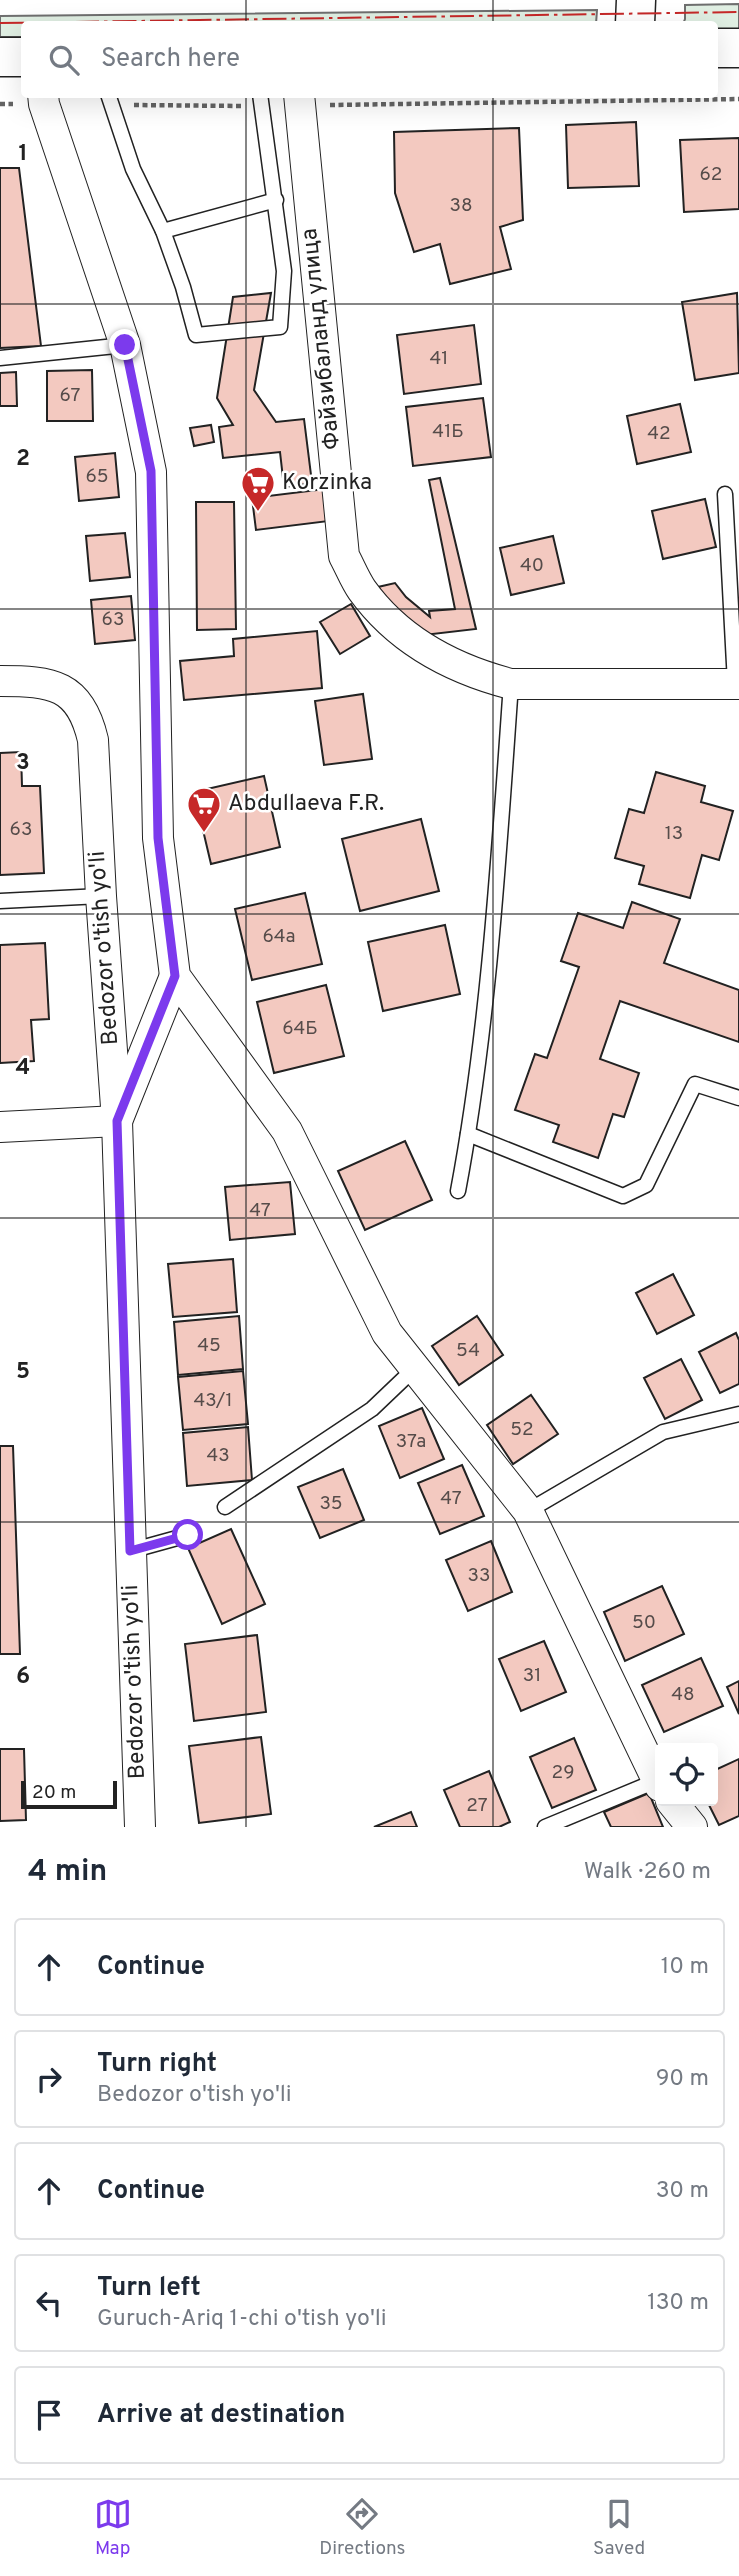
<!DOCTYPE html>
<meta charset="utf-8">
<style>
:root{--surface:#fff;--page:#f2f2f3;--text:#1f2937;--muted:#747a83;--line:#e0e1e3;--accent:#7c3aed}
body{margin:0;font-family:Overpass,sans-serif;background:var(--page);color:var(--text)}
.controls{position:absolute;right:21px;bottom:21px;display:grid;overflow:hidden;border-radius:7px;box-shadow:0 7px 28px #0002}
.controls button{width:63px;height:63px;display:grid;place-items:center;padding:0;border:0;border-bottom:2px solid var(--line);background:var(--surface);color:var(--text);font:35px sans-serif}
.scale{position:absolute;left:21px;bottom:18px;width:96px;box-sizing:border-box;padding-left:7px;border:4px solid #222;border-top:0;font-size:19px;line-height:24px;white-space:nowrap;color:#222;-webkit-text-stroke:5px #fff;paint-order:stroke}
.stop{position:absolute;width:21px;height:21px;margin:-16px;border:5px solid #7c3aed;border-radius:50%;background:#fff}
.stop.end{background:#7c3aed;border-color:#fff;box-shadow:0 2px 7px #0008}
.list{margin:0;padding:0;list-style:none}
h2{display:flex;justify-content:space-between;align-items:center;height:91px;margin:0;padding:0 28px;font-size:30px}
h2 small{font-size:23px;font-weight:400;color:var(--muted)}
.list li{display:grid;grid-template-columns:46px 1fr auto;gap:21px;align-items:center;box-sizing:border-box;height:98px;margin:0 14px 14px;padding:0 14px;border:2px solid var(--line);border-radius:7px}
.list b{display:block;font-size:26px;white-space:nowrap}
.list p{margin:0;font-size:23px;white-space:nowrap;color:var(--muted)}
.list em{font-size:23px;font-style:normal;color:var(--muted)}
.icon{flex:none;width:38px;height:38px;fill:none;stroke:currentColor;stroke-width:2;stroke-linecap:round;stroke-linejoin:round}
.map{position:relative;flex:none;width:739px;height:1827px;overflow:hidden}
.search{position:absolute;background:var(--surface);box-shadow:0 7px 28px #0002;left:21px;right:21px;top:21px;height:77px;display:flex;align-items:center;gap:18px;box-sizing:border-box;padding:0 24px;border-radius:7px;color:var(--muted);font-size:26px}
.sheet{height:651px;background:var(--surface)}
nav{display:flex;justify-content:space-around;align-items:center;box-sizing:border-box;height:98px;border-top:2px solid var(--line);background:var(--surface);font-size:19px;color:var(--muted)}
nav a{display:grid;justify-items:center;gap:4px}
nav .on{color:var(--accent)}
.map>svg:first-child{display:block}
.green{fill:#e0efe3;stroke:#6f6f6f;stroke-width:2}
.building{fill:#f3c9c0;stroke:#222;stroke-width:2}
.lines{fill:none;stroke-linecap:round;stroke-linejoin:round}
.lane-casing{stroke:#222;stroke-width:17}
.street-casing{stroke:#222;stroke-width:32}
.highway-casing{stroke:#222;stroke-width:41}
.path{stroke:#646464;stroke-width:4.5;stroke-dasharray:5 3.5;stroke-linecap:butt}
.lane{stroke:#fff;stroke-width:14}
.street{stroke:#fff;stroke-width:30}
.highway{stroke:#fff;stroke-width:38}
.power{stroke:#c62828;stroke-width:2;stroke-dasharray:24 5 3.5 5;stroke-linecap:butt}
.route{stroke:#7c3aed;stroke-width:9}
.grid{fill:none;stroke:#222;stroke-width:2;stroke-opacity:0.55}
.labels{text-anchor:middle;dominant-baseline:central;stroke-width:5;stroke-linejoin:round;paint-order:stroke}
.number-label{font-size:19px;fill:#564c4a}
.street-label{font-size:23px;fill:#222;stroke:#fff}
.poi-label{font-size:23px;fill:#222;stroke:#fff;text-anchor:start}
.grid-label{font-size:23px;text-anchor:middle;font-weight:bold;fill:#222;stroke:#fff;stroke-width:5;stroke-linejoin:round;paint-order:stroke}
</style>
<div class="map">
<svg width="739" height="1827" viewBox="0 0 739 1827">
<rect width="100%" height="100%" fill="#fff"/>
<g class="green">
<path d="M739,4V33L715,34L714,24H683L685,19V5Z"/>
<path d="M597,10L596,24H24V37H0V16Z"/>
</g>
<g class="building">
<path d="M636,122L639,186L568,188L566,125Z"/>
<path d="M519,128L523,220L500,227L511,269L450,284L440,244L414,252L395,193L394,132Z"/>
<path d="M739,138V209L684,212L680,140Z"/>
<path d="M0,168H19L41,346L0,348Z"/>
<path d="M271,293L254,390L276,422L304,419L312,483L284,487L280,452L223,458L219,427L233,425L217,398L233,297Z"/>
<path d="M737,293L739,373L695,380L682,302Z"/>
<path d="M474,325L481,384L404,394L397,335Z"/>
<path d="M92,370L93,421H47V371Z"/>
<path d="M16,372L17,406H0V373Z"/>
<path d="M483,398L491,457L413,466L406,407Z"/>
<path d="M680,404L691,452L637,464L627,416Z"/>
<path d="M211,425L214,442L194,446L190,428Z"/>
<path d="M115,453L119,497L79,501L75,457Z"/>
<path d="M440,478L476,629L424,635L392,608L378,587L395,583L406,597L430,617L429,611L455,609L429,480Z"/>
<path d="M325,489L329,521L256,530L252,498Z"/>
<path d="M705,499L716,547L663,559L652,511Z"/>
<path d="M196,502H234L236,629L197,630Z"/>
<path d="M125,533L130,577L90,581L86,536Z"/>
<path d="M553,536L564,583L511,595L500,548Z"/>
<path d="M131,596L135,640L95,644L91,600Z"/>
<path d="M351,604L370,636L340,654L320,622Z"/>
<path d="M317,631L322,688L184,700L180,661L234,656L233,639Z"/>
<path d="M363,694L372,759L324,765L315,701Z"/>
<path d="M21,752L22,786H40L44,873L0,875V753Z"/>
<path d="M656,772L705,786L701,802L733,811L719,860L702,855L690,898L639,884L644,866L615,858L629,809L644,813Z"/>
<path d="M264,776L280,847L211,864L194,792Z"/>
<path d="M421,819L439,891L360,911L342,839Z"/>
<path d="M305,893L322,964L252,980L235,909Z"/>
<path d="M632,902L680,919L664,963L739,990V1042L620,1001L600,1059L639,1073L624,1117L613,1114L598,1158L553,1142L559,1125L515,1110L535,1054L547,1058L579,967L561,961L578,913L623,928Z"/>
<path d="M445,925L460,994L383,1011L368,942Z"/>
<path d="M45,943L49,1019L31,1020L34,1061L0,1063V945Z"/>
<path d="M326,985L344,1056L274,1073L257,1002Z"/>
<path d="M405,1141L432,1200L365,1230L338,1171Z"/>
<path d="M290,1182L295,1234L230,1240L225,1187Z"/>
<path d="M233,1259L237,1312L173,1317L168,1264Z"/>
<path d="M673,1274L694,1315L657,1334L636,1293Z"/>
<path d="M239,1316L243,1369L178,1375L174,1322Z"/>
<path d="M477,1316L503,1355L459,1385L432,1346Z"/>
<path d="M736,1333L739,1340V1384L720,1393L699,1352Z"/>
<path d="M681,1359L702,1400L665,1419L644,1378Z"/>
<path d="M243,1371L248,1424L183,1430L178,1377Z"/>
<path d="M531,1395L558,1434L513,1464L487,1425Z"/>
<path d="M422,1408L444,1459L400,1478L379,1426Z"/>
<path d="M248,1427L252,1480L187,1486L183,1433Z"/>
<path d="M0,1446H13L20,1654H0Z"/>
<path d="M462,1465L484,1516L440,1534L418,1483Z"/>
<path d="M343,1469L364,1520L320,1538L298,1487Z"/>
<path d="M231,1529L265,1604L222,1624L188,1548Z"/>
<path d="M491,1541L512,1592L468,1611L446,1560Z"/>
<path d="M662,1586L684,1634L625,1661L604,1612Z"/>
<path d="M257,1635L266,1712L194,1721L185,1644Z"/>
<path d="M544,1641L566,1692L521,1711L499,1659Z"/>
<path d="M701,1658L723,1706L664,1732L642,1685Z"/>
<path d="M739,1681V1714L727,1687Z"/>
<path d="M261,1737L271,1814L199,1823L189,1746Z"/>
<path d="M574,1738L596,1790L552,1808L530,1757Z"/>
<path d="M0,1749H24L26,1820L0,1821Z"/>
<path d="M739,1759V1816L719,1825L707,1801H713V1771Z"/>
<path d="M489,1771L510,1822L499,1827H460L444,1790Z"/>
<path d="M649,1793L663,1827H611L604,1812Z"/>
<path d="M411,1812L417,1827H374Z"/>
</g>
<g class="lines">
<defs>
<g id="lane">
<path d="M108,94L133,169L163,231L183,287L196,335L280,327L284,271L260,94"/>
<path d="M163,231L276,200"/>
<path d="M0,358L125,345"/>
<path d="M725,494L735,683"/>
<path d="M0,901L101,896"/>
<path d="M468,1134L623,1196L646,1185L695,1084L739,1098"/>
<path d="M458,1191C489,1026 499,852 511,684"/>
<path d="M225,1507L372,1409L415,1368"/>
<path d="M528,1511L663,1432L739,1414"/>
<path d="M130,1551L188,1535"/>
<path d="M545,1827L656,1781"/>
</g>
<g id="street">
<path d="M43,94L44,104L125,345L151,472L158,838L175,976L287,1131L387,1333L528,1511L660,1786"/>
<path d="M299,94L344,556C350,567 355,580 362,590C398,640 453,669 511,684H739"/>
<path d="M0,681C52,681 80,684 93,740L101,896L117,1121L140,1827"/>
<path d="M0,1127L117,1121L175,976"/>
<path d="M671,1801L692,1827"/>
</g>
<g id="highway">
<path d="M635,24L636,0"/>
<path d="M714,48H739"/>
<path d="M0,57H24"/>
</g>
</defs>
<use href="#lane" class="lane-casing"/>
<use href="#street" class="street-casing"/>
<use href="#highway" class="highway-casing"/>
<g class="path">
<path d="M0,104H13"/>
<path d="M134,105L241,106"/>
<path d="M330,105L739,99"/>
</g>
<use href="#lane" class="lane"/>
<use href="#street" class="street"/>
<use href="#highway" class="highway"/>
<path class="power" d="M0,23L739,12"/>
</g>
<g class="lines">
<path class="route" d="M125,345L151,471L158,838L175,976L117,1121L130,1551L188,1535"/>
</g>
<path class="grid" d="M246,0V24M493,0V24M246,94V1827M493,94V1827M0,304H739M0,609H739M0,914H739M0,1218H739M0,1522H739"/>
<defs>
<symbol id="supermarket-pin" viewBox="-11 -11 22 30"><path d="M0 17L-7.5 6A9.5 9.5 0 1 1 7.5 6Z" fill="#c62828" stroke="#fff"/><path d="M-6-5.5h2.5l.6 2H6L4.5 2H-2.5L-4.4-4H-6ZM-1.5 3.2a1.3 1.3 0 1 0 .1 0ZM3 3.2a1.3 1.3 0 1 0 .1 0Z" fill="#fff"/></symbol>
</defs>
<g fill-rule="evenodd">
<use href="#supermarket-pin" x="239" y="464" width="38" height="52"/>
<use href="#supermarket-pin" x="185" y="785" width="38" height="52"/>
</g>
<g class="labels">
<g class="number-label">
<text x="711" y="175">62</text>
<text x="461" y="206">38</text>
<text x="439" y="359">41</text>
<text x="70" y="396">67</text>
<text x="448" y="432">41Б</text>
<text x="659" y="434">42</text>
<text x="97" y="477">65</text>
<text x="532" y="566">40</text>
<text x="113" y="620">63</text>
<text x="21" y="830">63</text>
<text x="674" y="834">13</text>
<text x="279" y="937">64а</text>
<text x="300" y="1029">64Б</text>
<text x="260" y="1211">47</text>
<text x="209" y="1346">45</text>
<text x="468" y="1351">54</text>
<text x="213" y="1401">43/1</text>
<text x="522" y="1430">52</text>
<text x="411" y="1442">37а</text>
<text x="218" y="1456">43</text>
<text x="451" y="1499">47</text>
<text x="331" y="1504">35</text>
<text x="479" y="1576">33</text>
<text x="644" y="1623">50</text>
<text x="532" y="1676">31</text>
<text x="683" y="1695">48</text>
<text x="563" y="1773">29</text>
<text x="477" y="1806">27</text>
</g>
<g class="street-label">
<text transform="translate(322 339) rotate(-96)">Файзибаланд улица</text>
<text transform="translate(105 948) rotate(-94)">Bedozor o'tish yo'li</text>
<text transform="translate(135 1682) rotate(-92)">Bedozor o'tish yo'li</text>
</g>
<g class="poi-label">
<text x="282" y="483">Korzinka</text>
<text x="228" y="804">Abdullaeva F.R.</text>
</g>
</g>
<g class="grid-label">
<text x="23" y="160">1</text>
<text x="23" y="465">2</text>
<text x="23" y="769">3</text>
<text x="23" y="1074">4</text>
<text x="23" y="1378">5</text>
<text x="23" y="1683">6</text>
</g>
</svg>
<div class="controls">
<button><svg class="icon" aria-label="locate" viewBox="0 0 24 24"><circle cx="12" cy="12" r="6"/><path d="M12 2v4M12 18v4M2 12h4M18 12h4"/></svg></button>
</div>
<div class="scale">20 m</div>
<div class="stop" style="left:188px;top:1535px"></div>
<div class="stop end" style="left:125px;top:345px"></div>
<div class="search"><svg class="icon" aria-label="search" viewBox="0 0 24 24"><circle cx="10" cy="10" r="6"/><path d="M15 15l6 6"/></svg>Search here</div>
</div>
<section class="sheet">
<h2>4 min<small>Walk · 260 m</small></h2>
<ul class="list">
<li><svg class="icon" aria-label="ahead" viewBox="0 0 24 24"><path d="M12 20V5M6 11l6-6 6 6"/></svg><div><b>Continue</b></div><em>10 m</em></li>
<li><svg class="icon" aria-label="right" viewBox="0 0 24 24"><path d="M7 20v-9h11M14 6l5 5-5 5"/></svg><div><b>Turn right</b><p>Bedozor o'tish yo'li</p></div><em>90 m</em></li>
<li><svg class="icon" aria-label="ahead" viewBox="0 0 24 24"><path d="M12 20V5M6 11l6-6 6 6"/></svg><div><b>Continue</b></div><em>30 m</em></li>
<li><svg class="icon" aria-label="left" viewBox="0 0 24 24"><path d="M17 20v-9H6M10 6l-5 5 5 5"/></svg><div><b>Turn left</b><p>Guruch-Ariq 1-chi o'tish yo'li</p></div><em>130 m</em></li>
<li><svg class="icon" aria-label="arrive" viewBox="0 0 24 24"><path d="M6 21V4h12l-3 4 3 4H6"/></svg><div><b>Arrive at destination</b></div></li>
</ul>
</section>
<nav>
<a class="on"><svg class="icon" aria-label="map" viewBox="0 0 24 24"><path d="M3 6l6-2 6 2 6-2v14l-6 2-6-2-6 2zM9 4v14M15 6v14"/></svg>Map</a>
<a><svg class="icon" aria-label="directions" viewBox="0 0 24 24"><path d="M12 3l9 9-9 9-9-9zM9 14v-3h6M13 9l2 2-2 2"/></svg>Directions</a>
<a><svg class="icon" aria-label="saved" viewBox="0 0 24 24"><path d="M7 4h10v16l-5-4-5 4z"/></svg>Saved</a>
</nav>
